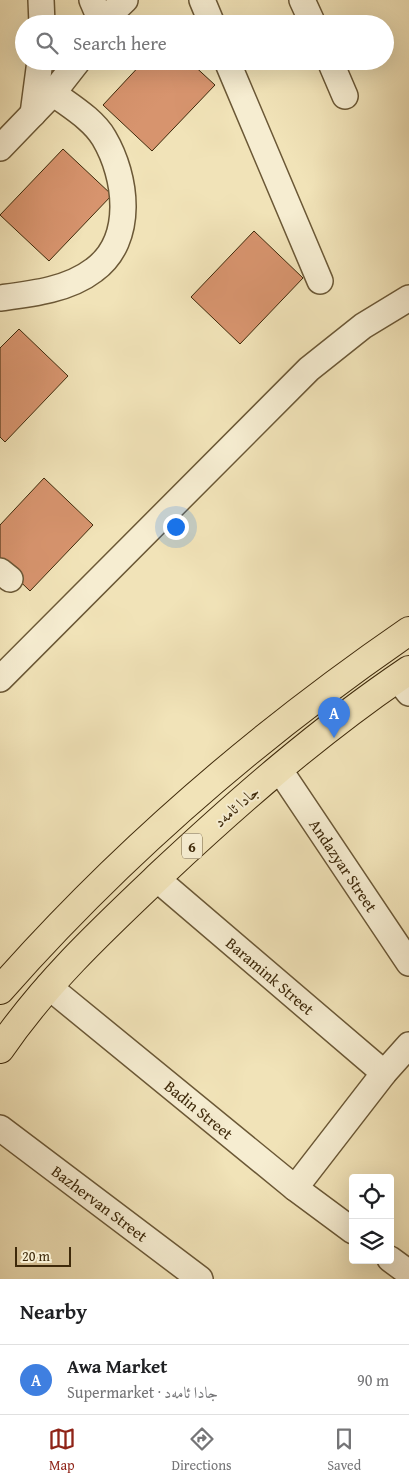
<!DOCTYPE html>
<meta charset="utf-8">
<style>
:root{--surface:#fff;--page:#f6f6f6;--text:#202124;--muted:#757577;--line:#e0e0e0;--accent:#8f2418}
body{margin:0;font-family:"Gentium Book Plus",Amiri,serif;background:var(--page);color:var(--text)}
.controls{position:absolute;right:15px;bottom:15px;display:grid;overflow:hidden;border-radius:5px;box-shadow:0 5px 20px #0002}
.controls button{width:45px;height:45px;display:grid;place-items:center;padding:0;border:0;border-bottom:1px solid var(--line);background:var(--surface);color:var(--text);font:25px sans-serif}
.scale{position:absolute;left:15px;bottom:12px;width:56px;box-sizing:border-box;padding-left:5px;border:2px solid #3e290a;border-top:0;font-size:14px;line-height:18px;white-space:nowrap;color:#3e290a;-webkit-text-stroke:4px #f6edd1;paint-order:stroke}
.you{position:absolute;left:175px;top:526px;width:18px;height:18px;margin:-12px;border:4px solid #fff;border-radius:50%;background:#1a73e8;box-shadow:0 0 0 8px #1a73e833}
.badge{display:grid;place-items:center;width:32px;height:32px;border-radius:50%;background:var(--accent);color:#fff;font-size:16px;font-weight:700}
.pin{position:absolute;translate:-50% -41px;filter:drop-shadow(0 1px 2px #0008)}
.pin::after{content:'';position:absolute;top:26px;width:18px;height:15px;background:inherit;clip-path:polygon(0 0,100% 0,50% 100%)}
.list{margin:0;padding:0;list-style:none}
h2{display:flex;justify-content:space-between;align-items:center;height:65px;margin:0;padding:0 20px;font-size:21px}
h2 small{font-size:16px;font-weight:400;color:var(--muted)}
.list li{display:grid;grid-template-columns:32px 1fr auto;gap:15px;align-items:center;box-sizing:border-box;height:70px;padding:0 20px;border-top:1px solid var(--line)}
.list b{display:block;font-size:19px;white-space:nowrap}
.list p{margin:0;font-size:16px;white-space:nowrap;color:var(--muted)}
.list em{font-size:16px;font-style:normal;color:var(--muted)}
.icon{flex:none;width:28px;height:28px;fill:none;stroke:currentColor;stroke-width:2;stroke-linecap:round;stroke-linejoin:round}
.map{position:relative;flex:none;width:409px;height:1279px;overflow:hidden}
.search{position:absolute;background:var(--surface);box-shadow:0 5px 20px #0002;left:15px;right:15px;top:15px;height:55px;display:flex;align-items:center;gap:12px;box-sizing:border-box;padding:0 18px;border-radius:28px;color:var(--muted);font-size:19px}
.sheet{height:135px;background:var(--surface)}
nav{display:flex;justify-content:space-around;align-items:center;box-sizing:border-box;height:70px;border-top:1px solid var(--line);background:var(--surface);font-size:14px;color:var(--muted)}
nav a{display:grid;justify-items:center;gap:2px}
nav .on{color:var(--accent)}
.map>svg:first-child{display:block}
.building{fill:#d7946e;stroke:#3e290a}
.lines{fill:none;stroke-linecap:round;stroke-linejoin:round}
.minor-casing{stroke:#6b5836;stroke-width:28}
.major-casing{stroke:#3e290a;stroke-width:30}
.minor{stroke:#f6edd1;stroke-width:25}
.major{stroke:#f1e3b8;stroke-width:28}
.labels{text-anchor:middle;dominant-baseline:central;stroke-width:4;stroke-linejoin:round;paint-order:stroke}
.shield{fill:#f6edd1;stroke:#756446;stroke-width:1}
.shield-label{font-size:15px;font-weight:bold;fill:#3e290a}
.street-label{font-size:16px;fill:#3e290a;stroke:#f6edd1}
</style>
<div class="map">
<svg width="409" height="1279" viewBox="0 0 409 1279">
<rect width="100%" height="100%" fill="#f1e3b8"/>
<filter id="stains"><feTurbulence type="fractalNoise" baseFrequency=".004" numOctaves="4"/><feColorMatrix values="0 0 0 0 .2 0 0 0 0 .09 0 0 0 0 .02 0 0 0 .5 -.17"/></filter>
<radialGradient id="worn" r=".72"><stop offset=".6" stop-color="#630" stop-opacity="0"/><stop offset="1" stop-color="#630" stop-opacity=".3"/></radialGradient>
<g class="building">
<path d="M144,61H189L215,85L152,151L103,105Z"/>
<path d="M63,149L112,195L49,261L0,215Z"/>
<path d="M254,231L303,278L240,344L191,297Z"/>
<path d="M19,329L68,376L5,442L0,437V348Z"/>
<path d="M44,478L93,525L30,591L0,562V525Z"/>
</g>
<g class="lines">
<defs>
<g id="minor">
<path d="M41,0L42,24"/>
<path d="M92,0L101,21"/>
<path d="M202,0L212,24"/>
<path d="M302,0L313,24"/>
<path d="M100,24L125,0"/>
<path d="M227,61L320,281"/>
<path d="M330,61L345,96"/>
<path d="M33,114L40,61"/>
<path d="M0,148L53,93L78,61"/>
<path d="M0,298C31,294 68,290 94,270C135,240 127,177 104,138C93,119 70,106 53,93"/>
<path d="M0,571L10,579"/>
<path d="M397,678L409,693"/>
<path d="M0,679L309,369L363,326L409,298"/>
<path id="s1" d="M279,769L409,963"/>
<path id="s2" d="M157,879L384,1073"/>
<path id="s3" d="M48,986L295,1188L353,1231"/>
<path id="s4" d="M0,1128L200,1279"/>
<path d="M295,1188L384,1073L409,1045"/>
<path d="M390,1259L409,1273"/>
</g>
<g id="major">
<path d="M0,990C121,853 259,734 409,631"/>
<path d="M0,1049C46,982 103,929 161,874C239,801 320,730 409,670"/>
</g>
</defs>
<use href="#minor" class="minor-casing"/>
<use href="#major" class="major-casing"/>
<use href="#minor" class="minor"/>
<use href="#major" class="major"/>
</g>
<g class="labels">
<rect class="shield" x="182" y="833.5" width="20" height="25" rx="4"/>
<g class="shield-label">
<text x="192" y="846">6</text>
</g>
<g class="street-label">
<text transform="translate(236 806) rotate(-41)">جادا ئامەد</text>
<text stroke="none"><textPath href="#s1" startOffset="116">Andazyar Street</textPath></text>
<text stroke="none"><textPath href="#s2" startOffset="149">Baramink Street</textPath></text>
<text stroke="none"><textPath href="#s3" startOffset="195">Badin Street</textPath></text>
<text stroke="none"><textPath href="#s4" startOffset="125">Bazhervan Street</textPath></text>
</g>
</g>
<rect width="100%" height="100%" filter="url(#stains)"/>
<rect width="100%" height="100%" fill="url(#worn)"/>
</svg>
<div class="controls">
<button><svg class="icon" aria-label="locate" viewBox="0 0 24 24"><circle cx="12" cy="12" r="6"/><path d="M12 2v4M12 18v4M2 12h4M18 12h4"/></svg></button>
<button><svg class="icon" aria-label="layers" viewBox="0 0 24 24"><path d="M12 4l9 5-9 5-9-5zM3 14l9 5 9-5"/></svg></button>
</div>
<div class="scale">20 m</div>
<div class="you"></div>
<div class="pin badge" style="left:334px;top:738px;background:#3f7fe0">A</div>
<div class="search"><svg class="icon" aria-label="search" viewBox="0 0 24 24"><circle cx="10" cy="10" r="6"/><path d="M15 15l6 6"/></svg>Search here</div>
</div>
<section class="sheet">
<h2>Nearby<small></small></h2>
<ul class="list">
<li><span class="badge" style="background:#3f7fe0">A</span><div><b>Awa Market</b><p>Supermarket · جادا ئامەد</p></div><em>90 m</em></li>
</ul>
</section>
<nav>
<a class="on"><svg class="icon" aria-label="map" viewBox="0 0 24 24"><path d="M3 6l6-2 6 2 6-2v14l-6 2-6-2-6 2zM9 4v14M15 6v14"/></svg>Map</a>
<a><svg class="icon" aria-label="directions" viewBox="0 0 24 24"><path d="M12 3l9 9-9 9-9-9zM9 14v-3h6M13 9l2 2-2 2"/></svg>Directions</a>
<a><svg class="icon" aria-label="saved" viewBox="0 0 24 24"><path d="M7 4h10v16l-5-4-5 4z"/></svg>Saved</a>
</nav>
